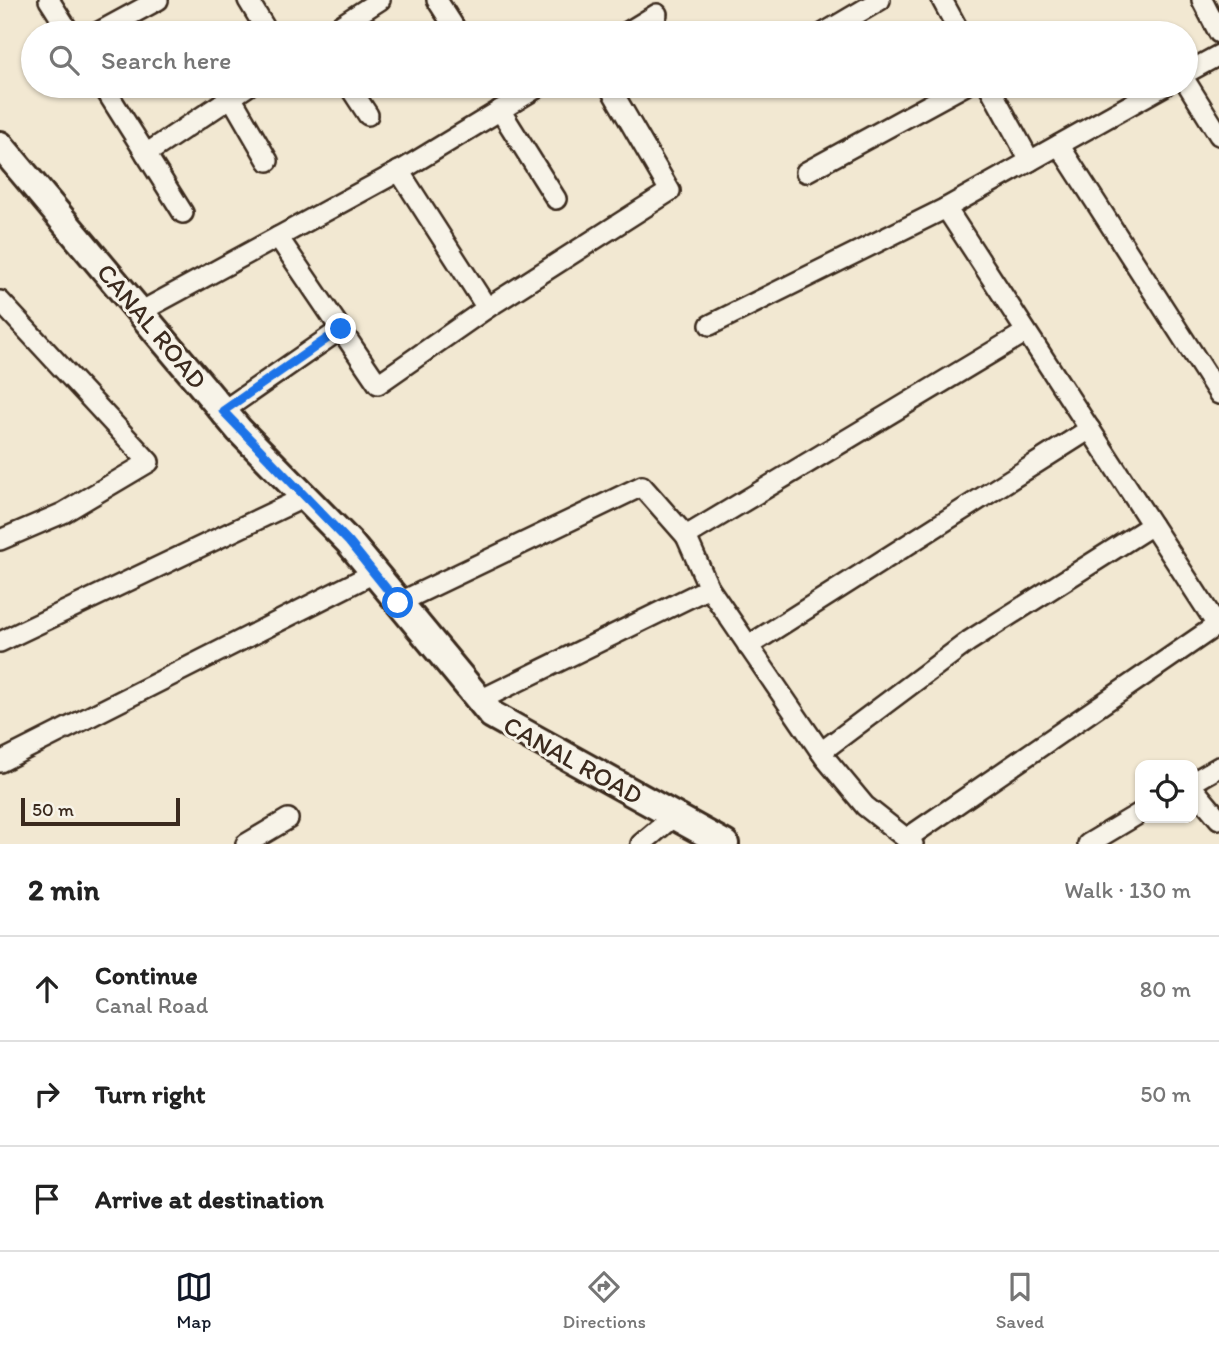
<!DOCTYPE html>
<meta charset="utf-8">
<style>
:root{--surface:#fff;--page:#f2f2f2;--text:#222;--muted:#767676;--line:#e0e0e0;--accent:#111827}
body{margin:0;font-family:Itim,sans-serif;background:var(--page);color:var(--text)}
.controls{position:absolute;right:21px;bottom:21px;display:grid;overflow:hidden;border-radius:14px;box-shadow:0 2px 5px #0004}
.controls button{width:63px;height:63px;display:grid;place-items:center;padding:0;border:0;border-bottom:2px solid var(--line);background:var(--surface);color:var(--text);font:35px sans-serif}
.scale{position:absolute;left:21px;bottom:18px;width:159px;box-sizing:border-box;padding-left:7px;border:4px solid #3b2a1e;border-top:0;font-size:19px;line-height:24px;white-space:nowrap;color:#3b2a1e;-webkit-text-stroke:5px #f7f3e8;paint-order:stroke}
.stop{position:absolute;width:21px;height:21px;margin:-16px;border:5px solid #1a73e8;border-radius:50%;background:#fff}
.stop.end{background:#1a73e8;border-color:#fff;box-shadow:0 2px 7px #0008}
.list{margin:0;padding:0;list-style:none}
h2{display:flex;justify-content:space-between;align-items:center;height:91px;margin:0;padding:0 28px;font-size:30px}
h2 small{font-size:23px;font-weight:400;color:var(--muted)}
.list li{display:grid;grid-template-columns:46px 1fr auto;gap:21px;align-items:center;box-sizing:border-box;height:105px;padding:0 28px;border-top:2px solid var(--line)}
.list b{display:block;font-size:26px;white-space:nowrap}
.list p{margin:0;font-size:23px;white-space:nowrap;color:var(--muted)}
.list em{font-size:23px;font-style:normal;color:var(--muted)}
.icon{flex:none;width:38px;height:38px;fill:none;stroke:currentColor;stroke-width:2;stroke-linecap:round;stroke-linejoin:round}
.map{position:relative;flex:none;width:1219px;height:844px;overflow:hidden}
.search{position:absolute;background:var(--surface);box-shadow:0 2px 5px #0004;left:21px;right:21px;top:21px;height:77px;display:flex;align-items:center;gap:18px;box-sizing:border-box;padding:0 24px;border-radius:38px;color:var(--muted);font-size:26px}
.sheet{height:406px;background:var(--surface)}
nav{display:flex;justify-content:space-around;align-items:center;box-sizing:border-box;height:98px;border-top:2px solid var(--line);background:var(--surface);font-size:19px;color:var(--muted)}
nav a{display:grid;justify-items:center;gap:4px}
nav .on{color:var(--accent)}
.map>svg:first-child{display:block}
.lines{fill:none;stroke-linecap:round;stroke-linejoin:round}
.street-casing{stroke:#3b2a1e;stroke-width:24}
.secondary-casing{stroke:#3b2a1e;stroke-width:32}
.street{stroke:#f7f3e8;stroke-width:19}
.secondary{stroke:#f7f3e8;stroke-width:26}
.route{stroke:#1a73e8;stroke-width:9}
.labels{text-anchor:middle;dominant-baseline:central;stroke-width:6;stroke-linejoin:round;paint-order:stroke}
.street-label{font-size:26px;fill:#3b2a1e;stroke:#f7f3e8}
</style>
<div class="map">
<svg width="1219" height="844" viewBox="0 0 1219 844">
<rect width="100%" height="100%" fill="#f2e8d2"/>
<filter id="ink" filterUnits="userSpaceOnUse"><feTurbulence type="fractalNoise" baseFrequency=".0143" numOctaves="2"/><feDisplacementMap in="SourceGraphic" scale="14" xChannelSelector="R" yChannelSelector="G"/><feConvolveMatrix kernelMatrix="1 2 1 2 8 2 1 2 1" color-interpolation-filters="sRGB"/></filter>
<g filter="url(#ink)">
<g class="lines">
<defs>
<g id="street">
<path d="M49,0L70,33"/>
<path d="M248,0L268,33"/>
<path d="M437,0L458,33"/>
<path d="M942,0L960,33"/>
<path d="M1202,0L1219,33"/>
<path d="M97,33L158,0"/>
<path d="M329,33L380,0"/>
<path d="M626,33L657,14"/>
<path d="M824,33L880,0"/>
<path d="M1186,73L1219,55"/>
<path d="M1186,82L1219,135"/>
<path d="M103,86L146,154L248,86"/>
<path d="M349,86L368,115"/>
<path d="M989,86L1030,161"/>
<path d="M1164,86L946,208L1219,628"/>
<path d="M231,97L268,161"/>
<path d="M500,110L556,199"/>
<path d="M1059,145L1219,394"/>
<path d="M146,154L183,213"/>
<path d="M399,171L487,308L670,191L609,86"/>
<path d="M806,172L964,86"/>
<path d="M278,237L378,384L487,308"/>
<path d="M0,301L149,462L63,513L0,540"/>
<path d="M140,312L405,168L540,86"/>
<path d="M710,325L946,208"/>
<path d="M223,411L341,329"/>
<path d="M686,536L1026,332"/>
<path d="M398,603L642,486L686,536L709,588"/>
<path d="M0,642L305,497"/>
<path d="M748,646L1090,429"/>
<path d="M480,700L709,588L825,758L865,806L913,844"/>
<path d="M821,752L969,641L1152,525"/>
<path d="M0,762L374,573"/>
<path d="M1193,782L1219,767"/>
<path d="M1193,788L1219,819"/>
<path d="M906,839L1217,625"/>
<path d="M246,844L288,819"/>
<path d="M641,844L674,816"/>
<path d="M1088,844L1140,813"/>
</g>
<path id="secondary" d="M0,145L239,430L349,542L492,715L725,844"/>
</defs>
<use href="#street" class="street-casing"/>
<use href="#secondary" class="secondary-casing"/>
<use href="#street" class="street"/>
<use href="#secondary" class="secondary"/>
</g>
</g>
<g class="lines" filter="url(#ink)">
<path class="route" d="M341,329L223,411L349,542L398,603"/>
</g>
<g class="labels">
<g class="street-label">
<text transform="translate(152 326) rotate(50)">CANAL ROAD</text>
<text transform="translate(573 760) rotate(29)">CANAL ROAD</text>
</g>
</g>
</svg>
<div class="controls">
<button><svg class="icon" aria-label="locate" viewBox="0 0 24 24"><circle cx="12" cy="12" r="6"/><path d="M12 2v4M12 18v4M2 12h4M18 12h4"/></svg></button>
</div>
<div class="scale">50 m</div>
<div class="stop" style="left:398px;top:603px"></div>
<div class="stop end" style="left:341px;top:329px"></div>
<div class="search"><svg class="icon" aria-label="search" viewBox="0 0 24 24"><circle cx="10" cy="10" r="6"/><path d="M15 15l6 6"/></svg>Search here</div>
</div>
<section class="sheet">
<h2>2 min<small>Walk · 130 m</small></h2>
<ul class="list">
<li><svg class="icon" aria-label="ahead" viewBox="0 0 24 24"><path d="M12 20V5M6 11l6-6 6 6"/></svg><div><b>Continue</b><p>Canal Road</p></div><em>80 m</em></li>
<li><svg class="icon" aria-label="right" viewBox="0 0 24 24"><path d="M7 20v-9h11M14 6l5 5-5 5"/></svg><div><b>Turn right</b></div><em>50 m</em></li>
<li><svg class="icon" aria-label="arrive" viewBox="0 0 24 24"><path d="M6 21V4h12l-3 4 3 4H6"/></svg><div><b>Arrive at destination</b></div></li>
</ul>
</section>
<nav>
<a class="on"><svg class="icon" aria-label="map" viewBox="0 0 24 24"><path d="M3 6l6-2 6 2 6-2v14l-6 2-6-2-6 2zM9 4v14M15 6v14"/></svg>Map</a>
<a><svg class="icon" aria-label="directions" viewBox="0 0 24 24"><path d="M12 3l9 9-9 9-9-9zM9 14v-3h6M13 9l2 2-2 2"/></svg>Directions</a>
<a><svg class="icon" aria-label="saved" viewBox="0 0 24 24"><path d="M7 4h10v16l-5-4-5 4z"/></svg>Saved</a>
</nav>
